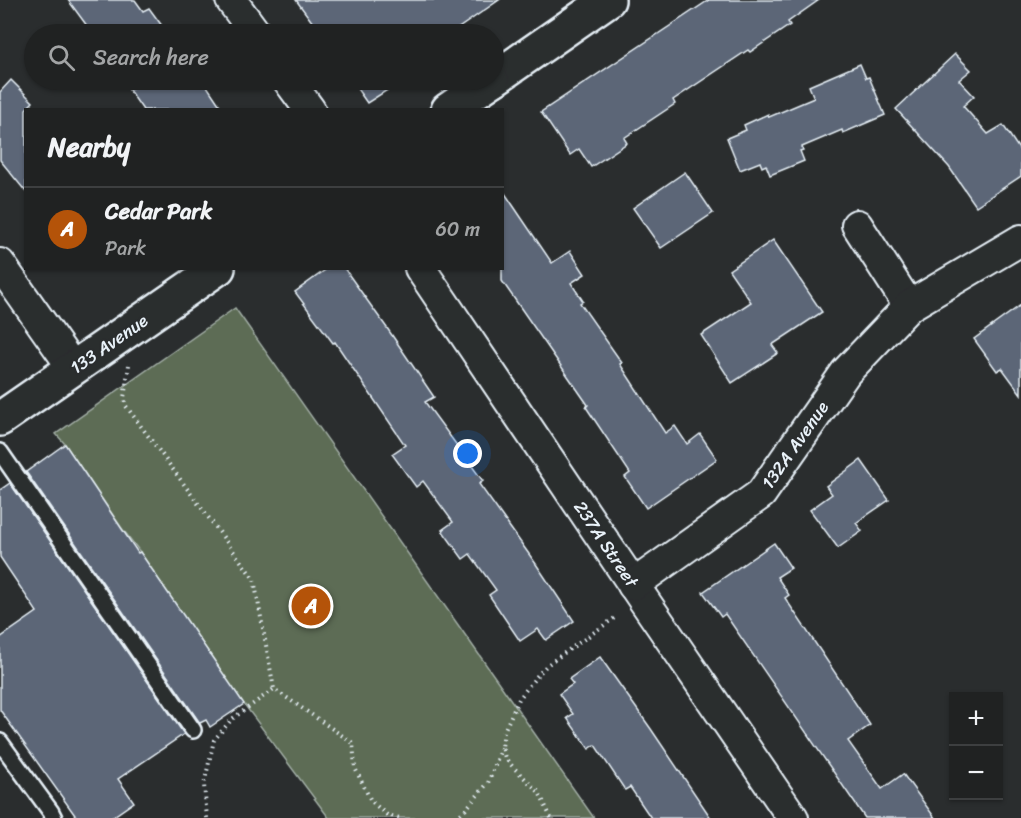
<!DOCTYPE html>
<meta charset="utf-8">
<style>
:root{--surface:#202222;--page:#282a2a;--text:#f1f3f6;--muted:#a2a4a5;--line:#3d3f40;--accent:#b45309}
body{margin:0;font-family:Sriracha,sans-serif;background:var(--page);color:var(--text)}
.controls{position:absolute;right:18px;bottom:18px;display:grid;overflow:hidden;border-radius:0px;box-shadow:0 2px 4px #0004}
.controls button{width:54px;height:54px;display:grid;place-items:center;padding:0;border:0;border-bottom:2px solid var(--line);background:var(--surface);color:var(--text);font:30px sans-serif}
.you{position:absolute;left:468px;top:454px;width:21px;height:21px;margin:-15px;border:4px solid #fff;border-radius:50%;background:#1a73e8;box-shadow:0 0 0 9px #1a73e833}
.badge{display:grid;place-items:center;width:39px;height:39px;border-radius:50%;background:var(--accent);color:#fff;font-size:20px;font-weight:700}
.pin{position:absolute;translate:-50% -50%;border:3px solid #fff;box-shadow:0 2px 6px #0006}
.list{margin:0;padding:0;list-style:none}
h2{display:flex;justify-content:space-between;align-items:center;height:78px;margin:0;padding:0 24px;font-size:26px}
h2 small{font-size:20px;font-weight:400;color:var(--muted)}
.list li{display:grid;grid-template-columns:39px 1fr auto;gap:18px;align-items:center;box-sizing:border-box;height:84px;padding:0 24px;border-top:2px solid var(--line)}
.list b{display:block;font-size:22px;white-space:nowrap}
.list p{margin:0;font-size:20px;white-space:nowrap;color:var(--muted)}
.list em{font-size:20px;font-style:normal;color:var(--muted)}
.icon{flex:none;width:33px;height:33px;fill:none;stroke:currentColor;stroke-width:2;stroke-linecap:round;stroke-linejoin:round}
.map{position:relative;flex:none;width:1021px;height:818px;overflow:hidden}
.search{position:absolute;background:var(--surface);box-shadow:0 2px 4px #0004;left:24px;top:24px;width:480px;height:66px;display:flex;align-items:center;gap:15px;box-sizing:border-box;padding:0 21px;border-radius:33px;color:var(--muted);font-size:22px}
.panel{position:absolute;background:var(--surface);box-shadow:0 2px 4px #0004;left:24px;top:108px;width:480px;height:162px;border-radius:0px}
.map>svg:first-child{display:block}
.green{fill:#5d6c54;stroke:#a2aea6;stroke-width:1.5}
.building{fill:#5b6677;stroke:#e8f1f8;stroke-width:1.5}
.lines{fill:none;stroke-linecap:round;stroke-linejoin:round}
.service-casing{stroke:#e8f1f8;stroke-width:20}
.minor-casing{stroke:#e8f1f8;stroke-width:34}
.tertiary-casing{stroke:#e8f1f8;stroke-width:38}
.path{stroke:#e8f1f8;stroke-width:4;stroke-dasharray:1.5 4.5;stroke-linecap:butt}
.service{stroke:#2a2d2e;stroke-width:15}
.minor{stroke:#2a2d2e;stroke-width:30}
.tertiary{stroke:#2a2d2e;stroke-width:33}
.labels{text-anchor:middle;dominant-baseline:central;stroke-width:4.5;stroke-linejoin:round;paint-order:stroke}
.street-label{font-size:18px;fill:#e8f1f8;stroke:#2a2d2e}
</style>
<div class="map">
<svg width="1021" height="818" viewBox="0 0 1021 818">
<rect width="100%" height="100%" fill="#2a2d2e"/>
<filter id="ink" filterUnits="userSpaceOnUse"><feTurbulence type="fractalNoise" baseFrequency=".0167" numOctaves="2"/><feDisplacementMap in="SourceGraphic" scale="12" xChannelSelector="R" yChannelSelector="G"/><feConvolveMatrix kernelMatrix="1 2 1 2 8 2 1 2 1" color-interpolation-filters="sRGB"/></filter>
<g filter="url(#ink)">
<path class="green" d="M235,308L594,818H329L244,704L140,552L121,527L65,444L56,434Z"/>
<g class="building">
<path d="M68,0H135L143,11L149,8L168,34H93Z"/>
<path d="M296,0H499L450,34H321Z"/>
<path d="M709,0H819L788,22L790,25L750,52L748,50L673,100L675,104L624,138L627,143L591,167L579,149L570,155L541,112Z"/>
<path d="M955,54L971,70L959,80L974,96L963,106L988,134L1003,125L1021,152V176L976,206L949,167L896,109Z"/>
<path d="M860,64L866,78L869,77L885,115L843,133L842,130L802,147L803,150L800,151L804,161L770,175L766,165L762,167L760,162L740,170L727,138L746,130L744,125L768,114L769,117L814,98L809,86Z"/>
<path d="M11,80L33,102L26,109V192L0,160V92Z"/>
<path d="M144,80H203L223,110H143L129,90Z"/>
<path d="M351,80H403L367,103Z"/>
<path d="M685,172L713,213L661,248L633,208Z"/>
<path d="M502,189L552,263L570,251L585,274L571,283L583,301L580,303L622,363L620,364L665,433L675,426L687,444L700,434L717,459L646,508L625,477L630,473L586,407L588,405L502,281Z"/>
<path d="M773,240L822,312L772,345L778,353L732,383L701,335L751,302L729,270Z"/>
<path d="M328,268H344L387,328L434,397L425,402L483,481L479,484L536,564L574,621L546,640L538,629L520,641L489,595L496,590L470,554L463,559L442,530L453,522L423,481L416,487L392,454L405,445L335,342L333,343L295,292Z"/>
<path d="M1021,305V394L1002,368L997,371L974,339Z"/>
<path d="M65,444L138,553L140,552L244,704L210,727L206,720L200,723L26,472Z"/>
<path d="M861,460L889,500L856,523L862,531L838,548L810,510L832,494L826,486Z"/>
<path d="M10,483L184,734L118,779L134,802L111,818H77L0,710V638L37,612L0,557V490Z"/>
<path d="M774,543L791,568L777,577L789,595L785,598L870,725L848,741L882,789L903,774L935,818H865L725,614L721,617L703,592Z"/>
<path d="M600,657L651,729L711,818H651L630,787L625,790L595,745L589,749L567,718L573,714L559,694L573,684L569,679Z"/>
</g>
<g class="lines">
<defs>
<g id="service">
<path d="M0,452L193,730"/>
<path d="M0,742L51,812L54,818"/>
</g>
<g id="minor">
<path d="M231,0L256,34"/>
<path d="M288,80L310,110"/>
<path d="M857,225L909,306"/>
<path d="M0,264L73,368"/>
<path d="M420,268L643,599L793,818"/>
<path d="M633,585L761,494L846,372L909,306L1021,240"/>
</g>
<g id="tertiary">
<path d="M494,79L608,0"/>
<path d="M448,110L492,80"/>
<path d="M0,419L218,268"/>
</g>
</defs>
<use href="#service" class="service-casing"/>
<use href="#minor" class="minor-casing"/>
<use href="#tertiary" class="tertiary-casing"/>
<g class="path">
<path d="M129,365L124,398L126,406L254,579L274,689L353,743L355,768L371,801L387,815L400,818"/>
<path d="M207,818L204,785L214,740L232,719L274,689"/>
<path d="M456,818L466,809L488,783L502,747"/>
<path d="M551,818L539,792L513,767L505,758L502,747L504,731L519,699L535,678L547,665L616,617"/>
</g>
<use href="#service" class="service"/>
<use href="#minor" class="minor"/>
<use href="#tertiary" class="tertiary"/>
</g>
</g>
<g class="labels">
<g class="street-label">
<text transform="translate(109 344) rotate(-35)">133 Avenue</text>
<text transform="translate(795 445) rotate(-55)">132A Avenue</text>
<text transform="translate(606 544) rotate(56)">237A Street</text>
</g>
</g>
</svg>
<div class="controls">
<button>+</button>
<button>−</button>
</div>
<div class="you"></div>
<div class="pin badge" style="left:311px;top:606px">A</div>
<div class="search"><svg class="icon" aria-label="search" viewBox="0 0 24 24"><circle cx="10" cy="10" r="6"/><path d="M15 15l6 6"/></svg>Search here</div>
<section class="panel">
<h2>Nearby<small></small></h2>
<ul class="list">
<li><span class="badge">A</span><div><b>Cedar Park</b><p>Park</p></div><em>60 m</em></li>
</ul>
</section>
</div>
